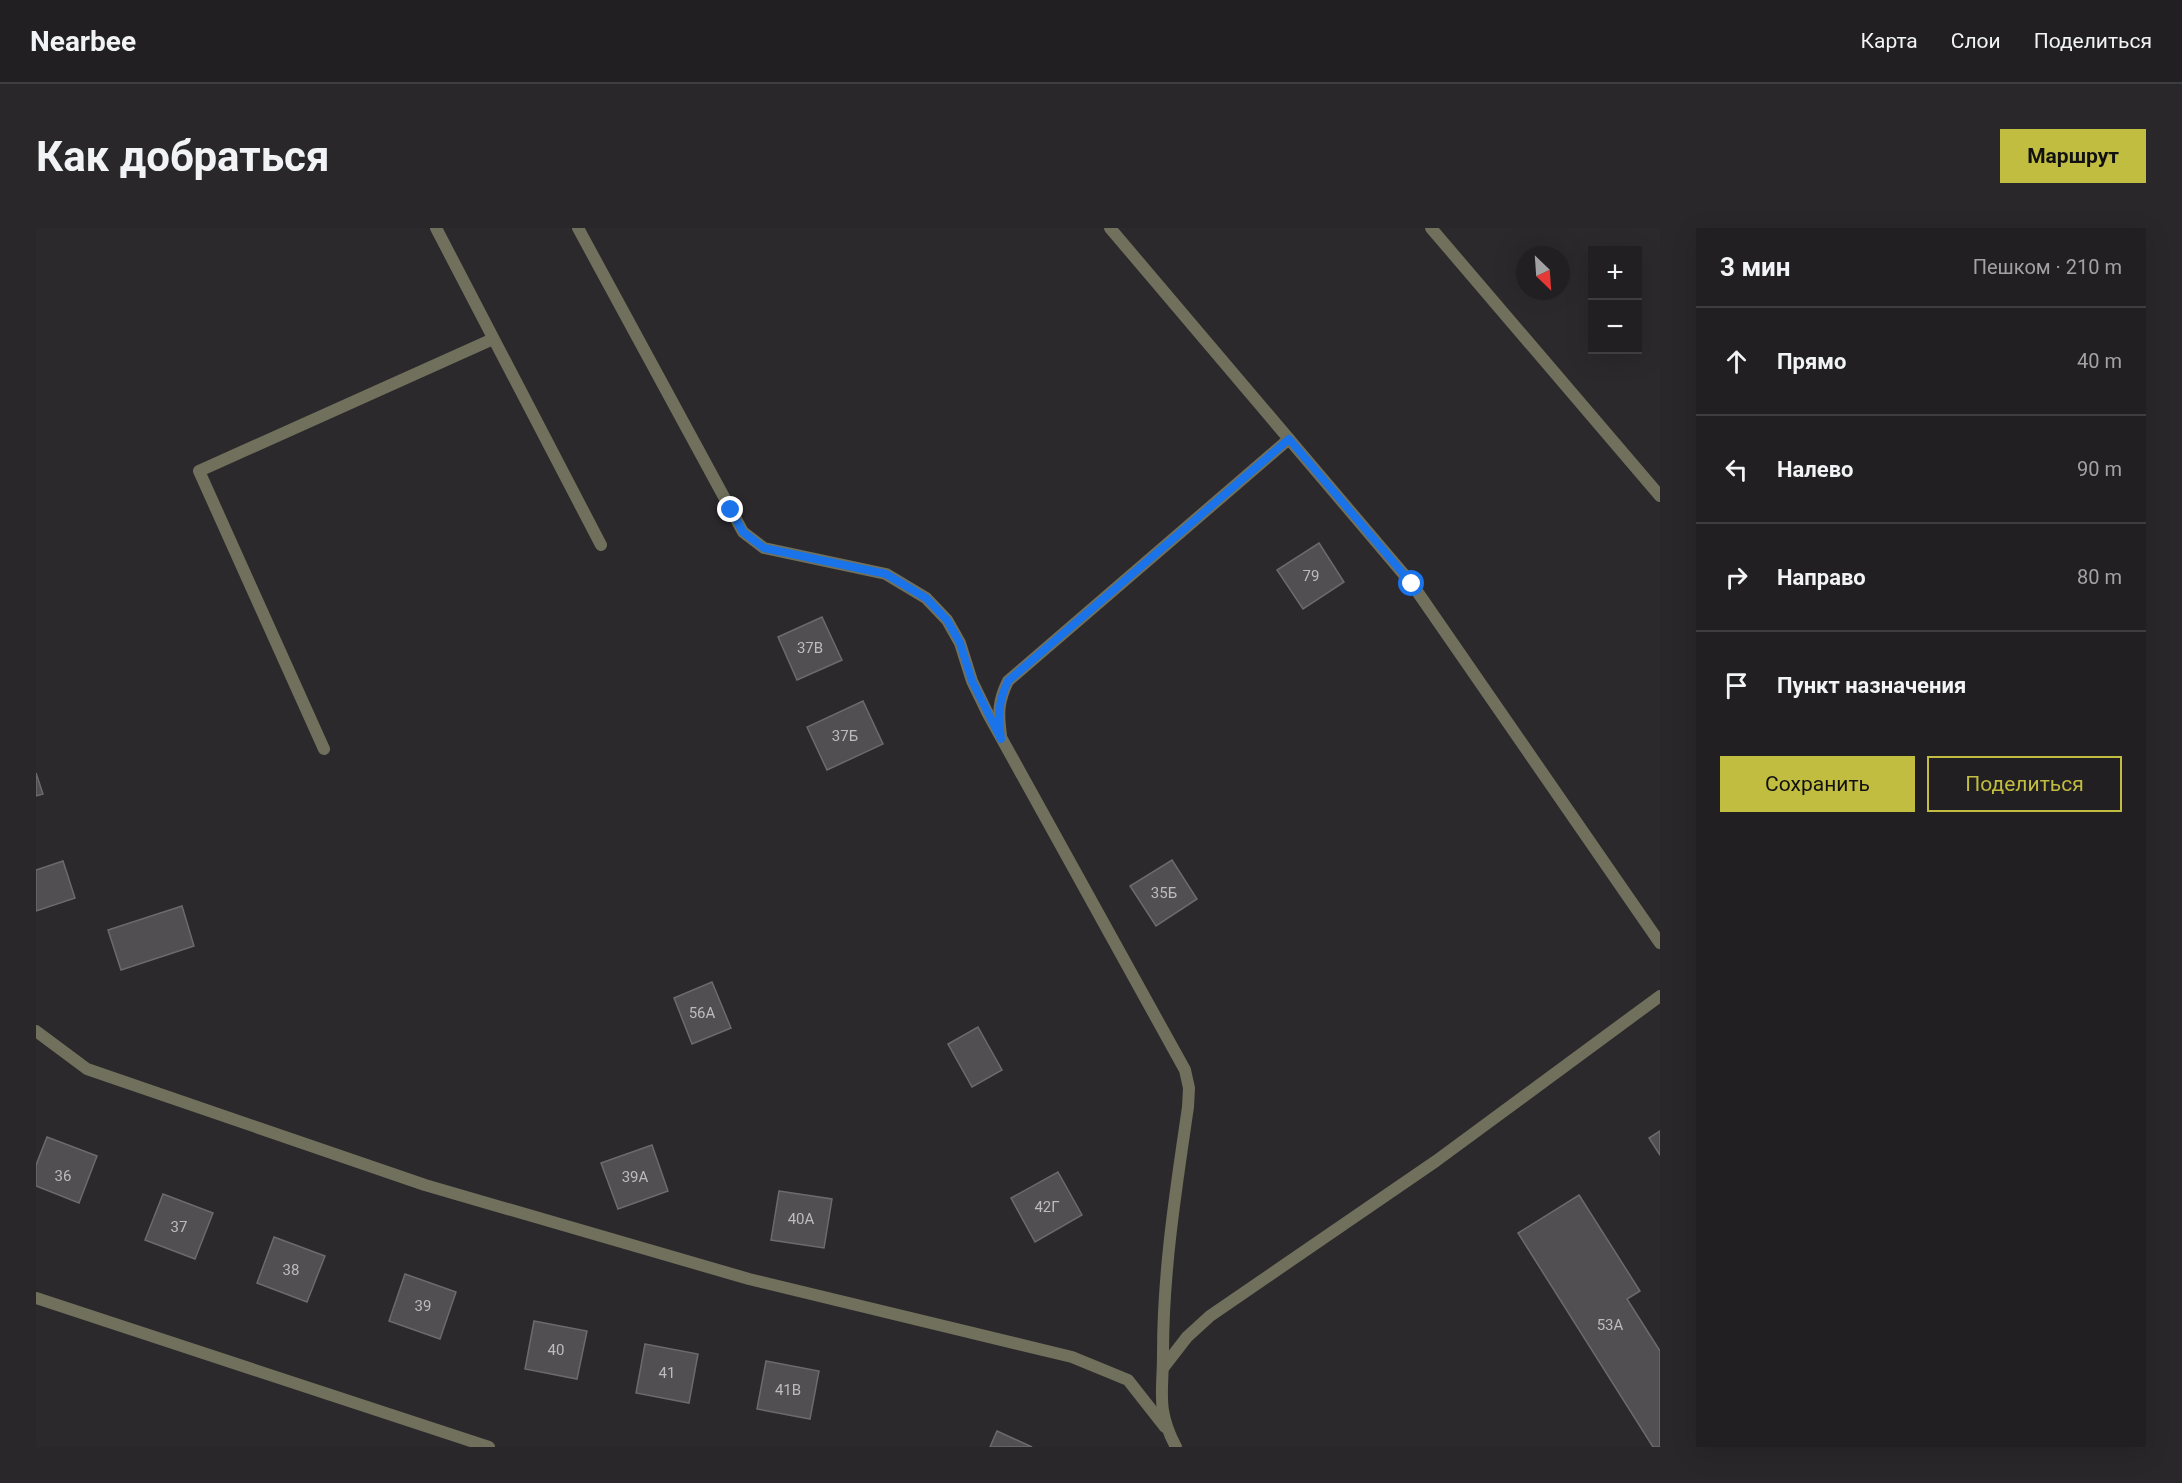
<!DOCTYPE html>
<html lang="ru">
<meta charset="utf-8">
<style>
:root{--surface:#211f21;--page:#29272a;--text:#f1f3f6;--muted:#a2a2a5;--line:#3e3d3f;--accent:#c1bd40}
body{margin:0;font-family:Roboto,sans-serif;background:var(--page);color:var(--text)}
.controls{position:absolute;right:18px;top:18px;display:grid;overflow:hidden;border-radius:0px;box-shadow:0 6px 24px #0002}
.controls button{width:54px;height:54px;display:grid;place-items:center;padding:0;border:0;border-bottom:2px solid var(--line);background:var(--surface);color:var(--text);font:30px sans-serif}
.compass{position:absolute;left:1480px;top:18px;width:54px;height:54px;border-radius:50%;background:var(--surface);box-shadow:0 6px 24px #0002;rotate:155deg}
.stop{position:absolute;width:18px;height:18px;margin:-14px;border:4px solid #1a73e8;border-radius:50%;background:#fff}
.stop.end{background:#1a73e8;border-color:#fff;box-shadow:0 2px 6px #0008}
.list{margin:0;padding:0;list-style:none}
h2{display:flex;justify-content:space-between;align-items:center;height:78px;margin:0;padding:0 24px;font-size:26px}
h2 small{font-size:20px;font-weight:400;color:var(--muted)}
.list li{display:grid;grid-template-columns:39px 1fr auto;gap:18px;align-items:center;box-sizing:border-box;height:108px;padding:0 24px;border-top:2px solid var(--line)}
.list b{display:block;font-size:22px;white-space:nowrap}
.list em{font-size:20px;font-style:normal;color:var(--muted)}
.actions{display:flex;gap:12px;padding:18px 24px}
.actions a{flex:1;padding:14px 0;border:2px solid var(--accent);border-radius:0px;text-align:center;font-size:21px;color:var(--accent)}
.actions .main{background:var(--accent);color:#111}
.icon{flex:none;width:33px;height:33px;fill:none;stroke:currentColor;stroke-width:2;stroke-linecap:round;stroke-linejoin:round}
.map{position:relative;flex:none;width:1624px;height:1219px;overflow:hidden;border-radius:0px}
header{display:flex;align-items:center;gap:36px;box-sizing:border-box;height:84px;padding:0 30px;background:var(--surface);border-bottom:2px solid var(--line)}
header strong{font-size:28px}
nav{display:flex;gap:33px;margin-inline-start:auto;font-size:21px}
.intro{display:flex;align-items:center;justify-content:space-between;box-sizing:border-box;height:144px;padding:0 36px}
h1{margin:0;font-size:42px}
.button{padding:15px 27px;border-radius:0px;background:var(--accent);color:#111;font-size:21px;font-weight:700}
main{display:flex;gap:36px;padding:0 36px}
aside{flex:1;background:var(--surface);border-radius:0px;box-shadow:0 6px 24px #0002}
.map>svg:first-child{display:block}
.building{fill:#524f53;stroke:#6d696e;stroke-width:1.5}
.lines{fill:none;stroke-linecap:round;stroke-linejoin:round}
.service{stroke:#70705c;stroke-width:12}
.minor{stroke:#70705c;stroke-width:12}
.tertiary{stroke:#70705c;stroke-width:12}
.route{stroke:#1a73e8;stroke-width:8}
.labels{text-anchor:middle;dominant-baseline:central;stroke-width:4.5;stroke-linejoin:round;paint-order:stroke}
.number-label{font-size:15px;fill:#bdbbbe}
</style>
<header>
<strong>Nearbee</strong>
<nav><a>Карта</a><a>Слои</a><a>Поделиться</a></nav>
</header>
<div class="intro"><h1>Как добраться</h1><a class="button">Маршрут</a></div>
<main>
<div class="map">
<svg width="1624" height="1219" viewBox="0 0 1624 1219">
<rect width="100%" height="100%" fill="#2c292c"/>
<g class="building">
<path d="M1283,315L1308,354L1267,381L1241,342Z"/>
<path d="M786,389L806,432L761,452L742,409Z"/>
<path d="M827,473L847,516L791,542L771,499Z"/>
<path d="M0,545L7,566L0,568Z"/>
<path d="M1136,632L1161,671L1120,698L1094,658Z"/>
<path d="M27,633L39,670L0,683V642Z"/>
<path d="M146,678L158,718L85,742L72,702Z"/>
<path d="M676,754L695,800L656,816L638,770Z"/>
<path d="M942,799L966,842L936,859L912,816Z"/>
<path d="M1624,903V927L1613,910Z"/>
<path d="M11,909L61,928L43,975L0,958V937Z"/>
<path d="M616,917L632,963L582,981L565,935Z"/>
<path d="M1022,944L1046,987L999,1014L975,970Z"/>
<path d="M743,963L796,971L788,1020L735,1012Z"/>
<path d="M127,966L177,985L159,1031L109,1012Z"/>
<path d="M1543,967L1604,1063L1591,1071L1624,1123V1219H1617L1482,1005Z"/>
<path d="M238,1009L289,1028L271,1074L221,1055Z"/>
<path d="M369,1046L420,1064L404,1111L353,1093Z"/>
<path d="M498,1093L551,1103L541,1151L489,1141Z"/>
<path d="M609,1116L662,1126L653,1175L600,1165Z"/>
<path d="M730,1133L783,1143L774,1191L721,1181Z"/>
<path d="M961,1203L996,1219H954Z"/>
</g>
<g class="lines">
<g class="service">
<path d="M1074,0L1376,356L1624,715"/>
<path d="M1395,0L1624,268"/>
<path d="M965,507C962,486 962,473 972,453L1253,211"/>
</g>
<g class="minor">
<path d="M400,0L565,317"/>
<path d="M542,0L707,304L728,320L850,346L890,370L911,392L924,415L936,453L951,484L1149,842L1153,860L1152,879C1140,961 1127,1042 1127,1126C1127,1165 1120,1181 1140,1219"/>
<path d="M288,521L163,243L457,111"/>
<path d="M0,803L51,841L389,957L713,1051L1036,1129L1092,1152L1129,1199"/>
<path d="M1127,1140L1151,1109L1174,1088L1400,933L1624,768"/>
</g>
<path class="tertiary" d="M0,1070L453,1219"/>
</g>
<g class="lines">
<path class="route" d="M695,282L707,304L728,320L850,346L890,370L911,392L924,415L936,453L965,511C962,488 962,474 972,453L1253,211L1376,356"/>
</g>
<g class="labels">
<g class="number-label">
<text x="1275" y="348">79</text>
<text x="774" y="420">37В</text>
<text x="809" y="508">37Б</text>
<text x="1128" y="665">35Б</text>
<text x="666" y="785">56А</text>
<text x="27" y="948">36</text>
<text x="599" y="949">39А</text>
<text x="1011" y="979">42Г</text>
<text x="765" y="991">40А</text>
<text x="143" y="999">37</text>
<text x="255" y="1042">38</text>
<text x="387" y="1078">39</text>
<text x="1574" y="1097">53А</text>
<text x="520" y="1122">40</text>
<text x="631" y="1145">41</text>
<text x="752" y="1162">41В</text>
</g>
</g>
</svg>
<div class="controls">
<button>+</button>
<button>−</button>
</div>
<svg class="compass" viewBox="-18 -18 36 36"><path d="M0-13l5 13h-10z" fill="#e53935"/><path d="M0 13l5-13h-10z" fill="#a2a2a5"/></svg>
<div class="stop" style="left:1376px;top:356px"></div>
<div class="stop end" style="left:695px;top:282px"></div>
</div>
<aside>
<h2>3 мин<small>Пешком · 210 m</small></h2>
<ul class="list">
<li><svg class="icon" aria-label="ahead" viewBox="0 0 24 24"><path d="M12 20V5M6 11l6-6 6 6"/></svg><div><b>Прямо</b></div><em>40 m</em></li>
<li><svg class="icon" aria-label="left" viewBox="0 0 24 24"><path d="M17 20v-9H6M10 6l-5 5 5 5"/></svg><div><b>Налево</b></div><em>90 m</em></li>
<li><svg class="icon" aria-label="right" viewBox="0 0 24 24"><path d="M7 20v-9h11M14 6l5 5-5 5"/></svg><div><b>Направо</b></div><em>80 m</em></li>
<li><svg class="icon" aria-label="arrive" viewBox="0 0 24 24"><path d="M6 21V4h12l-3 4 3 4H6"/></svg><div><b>Пункт назначения</b></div></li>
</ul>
<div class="actions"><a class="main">Сохранить</a><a>Поделиться</a></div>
</aside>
</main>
